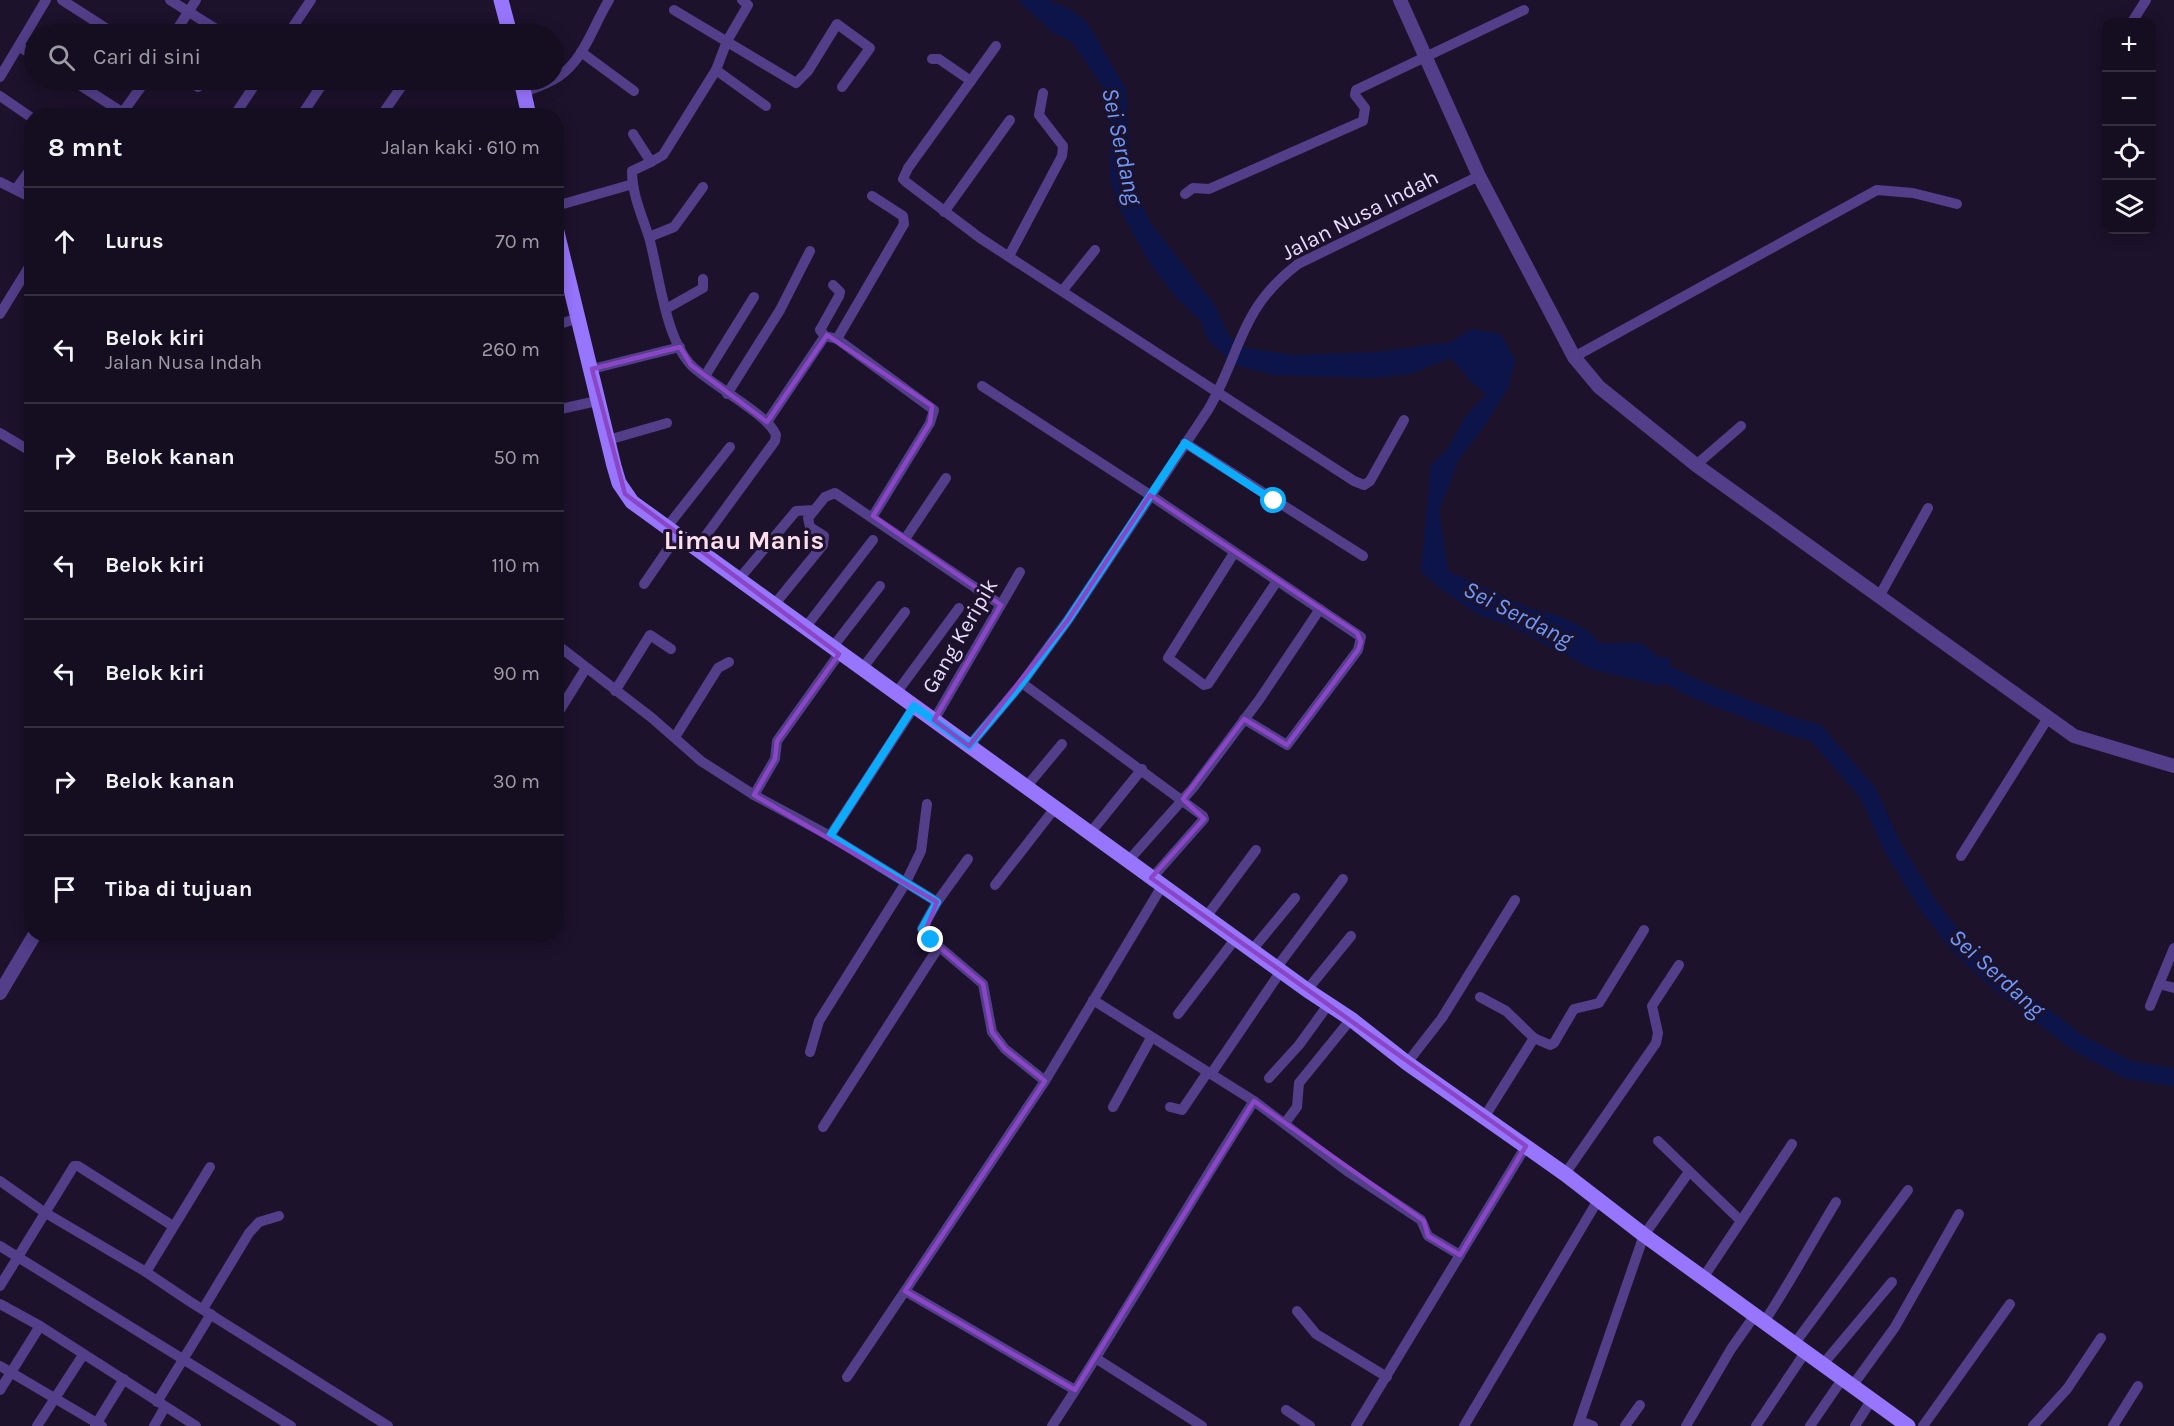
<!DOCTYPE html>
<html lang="id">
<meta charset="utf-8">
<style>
:root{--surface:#150e20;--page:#221c2d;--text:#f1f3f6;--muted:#9d9ca5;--line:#342e3e}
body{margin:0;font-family:Karla,sans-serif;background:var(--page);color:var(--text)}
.controls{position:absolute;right:18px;top:18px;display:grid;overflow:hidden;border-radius:12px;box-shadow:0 3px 15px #0003}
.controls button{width:54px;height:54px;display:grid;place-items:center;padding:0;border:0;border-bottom:2px solid var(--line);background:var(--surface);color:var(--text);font:30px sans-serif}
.stop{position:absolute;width:18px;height:18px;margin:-14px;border:4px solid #0cacfb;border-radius:50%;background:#fff}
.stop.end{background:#0cacfb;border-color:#fff;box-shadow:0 2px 6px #0008}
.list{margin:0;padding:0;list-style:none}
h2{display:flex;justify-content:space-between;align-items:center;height:78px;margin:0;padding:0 24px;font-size:26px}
h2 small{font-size:20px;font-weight:400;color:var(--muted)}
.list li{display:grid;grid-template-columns:39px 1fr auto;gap:18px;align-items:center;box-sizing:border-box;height:108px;padding:0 24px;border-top:2px solid var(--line)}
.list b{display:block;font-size:22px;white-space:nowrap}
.list p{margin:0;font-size:20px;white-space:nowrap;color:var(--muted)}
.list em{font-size:20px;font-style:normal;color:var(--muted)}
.icon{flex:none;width:33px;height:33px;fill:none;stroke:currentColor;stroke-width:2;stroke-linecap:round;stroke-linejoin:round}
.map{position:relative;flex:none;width:2174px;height:1426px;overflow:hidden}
.search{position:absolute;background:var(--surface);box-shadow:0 3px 15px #0003;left:24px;top:24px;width:540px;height:66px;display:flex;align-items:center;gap:15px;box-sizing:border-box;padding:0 21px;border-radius:33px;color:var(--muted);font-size:22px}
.panel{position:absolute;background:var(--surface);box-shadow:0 3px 15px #0003;left:24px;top:108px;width:540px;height:834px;border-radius:24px}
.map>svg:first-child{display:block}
.water{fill:#0c1449}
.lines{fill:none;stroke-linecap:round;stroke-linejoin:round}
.river{stroke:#0c1449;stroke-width:18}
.minor{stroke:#523e89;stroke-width:10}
.tertiary{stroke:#523e89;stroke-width:14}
.secondary{stroke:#9875fd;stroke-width:15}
.route{stroke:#0cacfb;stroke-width:8}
.marked{fill:none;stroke:#8b46c8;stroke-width:4.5;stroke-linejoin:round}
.labels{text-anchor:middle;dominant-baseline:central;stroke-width:6;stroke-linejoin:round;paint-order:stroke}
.street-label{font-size:22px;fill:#e8dcfe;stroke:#1c122b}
.water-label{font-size:24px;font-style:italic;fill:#6c98fc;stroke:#1c122b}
.quarter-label{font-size:26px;font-weight:bold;fill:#fedeeb;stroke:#1c122b}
</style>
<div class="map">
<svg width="2174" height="1426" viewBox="0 0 2174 1426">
<rect width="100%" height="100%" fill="#1c122b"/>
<path class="water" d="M1018,0H1048L1073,11L1087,22L1126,89L1131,173L1149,221L1214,304L1230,337L1246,348L1295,355L1379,352L1451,342L1471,329L1501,334L1515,360L1509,386L1487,422L1458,461L1439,511L1448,571L1532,609L1559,616L1587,630L1604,647L1636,655L1671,658L1662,686L1592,669L1507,624L1481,616L1444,591L1421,572L1431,465L1447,450L1465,417L1486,394L1471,382L1451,358L1410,374L1372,378L1274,375L1235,365L1208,340L1201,321L1178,300L1149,262L1117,205L1110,175V98L1072,42L1053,33Z"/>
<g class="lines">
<path class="river" d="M1602,652H1638L1666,674L1700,691L1791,726L1816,733L1868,793L1893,848L1928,905L1958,944L1998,981L2078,1043L2129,1070L2174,1077"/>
<g class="minor">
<path d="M62,0L115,34"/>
<path d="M170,0L224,34"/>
<path d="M674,10L796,83L808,71L837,24L870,48L842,87"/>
<path d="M2132,22L2146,0"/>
<path d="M174,34L196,0"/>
<path d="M288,34L311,0"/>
<path d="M354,34L355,33"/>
<path d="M996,46L908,168L903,179L906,182L980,238L1354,481L1364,485L1370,481L1404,420"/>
<path d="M20,47L34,56"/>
<path d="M581,52L634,91"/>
<path d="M932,59H939L971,81"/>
<path d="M716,70L766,106"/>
<path d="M0,77L46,0"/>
<path d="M72,80L128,116"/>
<path d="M186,80L198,87"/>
<path d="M524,92C535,88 548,84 558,77C584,60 593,26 609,0"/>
<path d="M0,96L32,118"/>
<path d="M120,116L146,80"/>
<path d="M234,116L258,80"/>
<path d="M301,116L325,80"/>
<path d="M381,116L406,80"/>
<path d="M633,134L651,162L663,155L716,70L727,41L748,5L742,0"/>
<path d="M651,162L632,171C632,194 642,216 649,237C659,273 665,339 692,366C710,384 769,415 776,435L775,441L696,549"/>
<path d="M0,182L32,198"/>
<path d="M16,189L32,167"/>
<path d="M1185,194L1193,188L1209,189L1363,121L1365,108L1355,95L1356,90L1524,10"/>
<path d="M556,206L633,184"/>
<path d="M944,212L1010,120"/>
<path d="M649,237L674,227L703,187"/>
<path d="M1009,256L1062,156L1063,146L1039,115L1043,93"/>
<path d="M833,285L840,292L839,296L820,330L825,336L837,339L934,410L930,423L873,516"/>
<path d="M1063,290L1095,250"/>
<path d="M666,309L703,288V279"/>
<path d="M0,314L32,262"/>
<path d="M556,325L579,318"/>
<path d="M837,339L904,224L903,216L872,196"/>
<path d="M1574,357L1877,190L1913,193L1957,204"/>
<path d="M592,369L680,347"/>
<path d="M705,376L754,297"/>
<path d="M982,386L1150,495L1361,637L1358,650L1287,745L1244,719"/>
<path d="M727,394L780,310L810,251"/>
<path d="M556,410L597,401"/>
<path d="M767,422L825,336"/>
<path d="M0,433L32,452"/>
<path d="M608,440L667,423"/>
<path d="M1185,443L1363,556"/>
<path d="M1696,465L1741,426"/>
<path d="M667,527L730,447"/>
<path d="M905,539L946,478"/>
<path d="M1234,553L1168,658L1204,685L1208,684L1277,581"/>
<path d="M739,579L796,511L814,510"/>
<path d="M644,584L677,536"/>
<path d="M1880,595L1928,508"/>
<path d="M774,605L823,545L824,536L810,527L808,518L825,497L835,493L1001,605"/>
<path d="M805,628L873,540"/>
<path d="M556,644L652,718L701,761L754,795L775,759L777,741L839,654"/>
<path d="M832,648L880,586"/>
<path d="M862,669L905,612"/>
<path d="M1022,683L1203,816L1204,819L1152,878"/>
<path d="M615,691L650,635L671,649"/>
<path d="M897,692L959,608"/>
<path d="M556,716L586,668"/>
<path d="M934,720L1020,572"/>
<path d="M675,737L718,668L729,662"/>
<path d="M969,746L1022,683L1068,620L1208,410C1242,351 1239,309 1298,264L1479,176"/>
<path d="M1027,786L1062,744"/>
<path d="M754,795L830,836L937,902L968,859"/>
<path d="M1091,832L1142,769"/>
<path d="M830,836L914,707"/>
<path d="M1961,856L2048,718"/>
<path d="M1129,860L1193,788L1259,700L1320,609"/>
<path d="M995,885L1055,808"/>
<path d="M937,902L922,929L924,934L983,984L992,1032L1005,1049L1045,1081"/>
<path d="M1206,917L1256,850"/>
<path d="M1252,950L1295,898"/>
<path d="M1277,967L1343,879"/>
<path d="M2159,984L2174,988"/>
<path d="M1307,990L1351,936"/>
<path d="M1480,997L1506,1011L1534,1038L1485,1116"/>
<path d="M1093,1000L1254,1101L1347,1171L1421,1220L1428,1236L1460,1255"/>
<path d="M2150,1006L2174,948"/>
<path d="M1178,1014L1236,938"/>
<path d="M1534,1038L1550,1045L1554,1043L1574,1009L1599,1003L1644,930"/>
<path d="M810,1052L819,1021L905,884L921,851L927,804"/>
<path d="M1407,1063L1442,1018L1515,900"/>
<path d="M1211,1074L1281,971"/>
<path d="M1269,1078L1299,1045L1328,1005"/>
<path d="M1113,1107L1151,1038"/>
<path d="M1170,1107L1182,1110L1207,1073"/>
<path d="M1285,1123L1297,1107L1299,1083L1351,1019"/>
<path d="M823,1127L938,948"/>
<path d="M1658,1141L1741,1221L1703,1278"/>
<path d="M1565,1174L1656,1043L1658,1033L1652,1006L1679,965"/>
<path d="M0,1181L44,1212L146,1272L189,1301L388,1426"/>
<path d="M1741,1221L1792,1144"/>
<path d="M0,1246L291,1426"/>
<path d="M146,1272L210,1167"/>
<path d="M0,1286L74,1166H78L173,1226"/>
<path d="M0,1304L40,1326L196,1426"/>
<path d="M203,1309L249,1233L259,1222L279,1216"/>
<path d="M1297,1311L1316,1334L1387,1377"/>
<path d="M1764,1322C1790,1283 1811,1243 1836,1202"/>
<path d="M1795,1343L1908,1190"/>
<path d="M1097,1359L1202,1426"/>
<path d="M1824,1363L1892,1282"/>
<path d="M0,1366L102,1426"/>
<path d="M847,1377L905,1291"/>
<path d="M1853,1385L1895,1327L1959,1214"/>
<path d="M0,1390L40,1326"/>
<path d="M1075,1390L905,1291L1045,1081L1162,886"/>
<path d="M157,1402L211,1314"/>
<path d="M1286,1410L1310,1426"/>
<path d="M1580,1421L1593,1426"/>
<path d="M37,1426L83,1355"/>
<path d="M95,1426L124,1379"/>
<path d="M154,1426L165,1407"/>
<path d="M1052,1426C1123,1319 1185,1208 1254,1101"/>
<path d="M1356,1426L1526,1146"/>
<path d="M1464,1426L1598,1200"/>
<path d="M1578,1426L1644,1235L1689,1172"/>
<path d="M1625,1426L1640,1405"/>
<path d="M1686,1426L1731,1349L1755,1315"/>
<path d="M1756,1426L1806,1351"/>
<path d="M1810,1426L1843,1378"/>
<path d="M1855,1426L1872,1399"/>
<path d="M1923,1426L2010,1304"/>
<path d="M2033,1426L2067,1389L2101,1338"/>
<path d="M2113,1426L2138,1386"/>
</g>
<g class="tertiary">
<path d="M1400,0L1479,176L1574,357L1599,387L1696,465L2074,736L2174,766"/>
<path d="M0,993L35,934"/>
</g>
<g class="secondary">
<path d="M501,0L510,34"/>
<path d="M521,80L529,116"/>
<path d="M556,228L614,466L619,483L632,502L1307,990L1351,1019L1407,1063L1565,1174L1644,1235L1908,1426"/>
</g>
</g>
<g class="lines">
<path class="route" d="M931,940L922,929L937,902L830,836L914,706L969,746L1022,683L1068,620L1185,443L1274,501"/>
</g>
<path class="marked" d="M827,335L932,406L930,423L873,516L1001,605L934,720L969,746L1068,620L1150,495L1357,633L1361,642L1358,650L1287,745L1244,719L1183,799L1204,819L1151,878L1526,1146L1460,1255L1428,1236L1424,1221L1254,1101L1075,1390L905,1291L1045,1081L1005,1049L992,1032L983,984L924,934L937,902L754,795L775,759L777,741L839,654L625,494L592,369L680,347L691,365L767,422Z"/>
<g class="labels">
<g class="street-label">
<text transform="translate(1360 215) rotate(-27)">Jalan Nusa Indah</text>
<text transform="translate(960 636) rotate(-60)">Gang Keripik</text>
</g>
<g class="water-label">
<text transform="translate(1122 146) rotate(78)">Sei Serdang</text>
<text transform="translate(1518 614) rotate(27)">Sei Serdang</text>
<text transform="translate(1997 973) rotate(42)">Sei Serdang</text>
</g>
<g class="quarter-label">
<text x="744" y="540">Limau Manis</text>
</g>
</g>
</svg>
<div class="controls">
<button>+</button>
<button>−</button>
<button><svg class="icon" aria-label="locate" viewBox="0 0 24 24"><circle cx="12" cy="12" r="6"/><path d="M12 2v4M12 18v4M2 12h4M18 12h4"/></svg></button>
<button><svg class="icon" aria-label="layers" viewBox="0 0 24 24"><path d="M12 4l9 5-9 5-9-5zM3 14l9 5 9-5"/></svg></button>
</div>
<div class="stop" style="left:1274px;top:501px"></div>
<div class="stop end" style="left:931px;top:940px"></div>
<div class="search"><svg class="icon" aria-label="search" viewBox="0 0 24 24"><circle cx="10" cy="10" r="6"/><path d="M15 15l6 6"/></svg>Cari di sini</div>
<section class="panel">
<h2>8 mnt<small>Jalan kaki · 610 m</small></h2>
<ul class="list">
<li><svg class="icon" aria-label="ahead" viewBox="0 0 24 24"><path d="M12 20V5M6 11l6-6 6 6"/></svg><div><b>Lurus</b></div><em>70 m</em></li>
<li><svg class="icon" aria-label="left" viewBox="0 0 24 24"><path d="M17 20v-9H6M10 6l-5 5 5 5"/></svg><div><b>Belok kiri</b><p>Jalan Nusa Indah</p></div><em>260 m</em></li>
<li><svg class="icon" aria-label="right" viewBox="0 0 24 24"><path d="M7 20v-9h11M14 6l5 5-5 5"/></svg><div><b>Belok kanan</b></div><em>50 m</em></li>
<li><svg class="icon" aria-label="left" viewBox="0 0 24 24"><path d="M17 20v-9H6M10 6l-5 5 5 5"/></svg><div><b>Belok kiri</b></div><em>110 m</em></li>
<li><svg class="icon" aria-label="left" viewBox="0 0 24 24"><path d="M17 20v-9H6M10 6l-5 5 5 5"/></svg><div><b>Belok kiri</b></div><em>90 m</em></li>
<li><svg class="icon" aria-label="right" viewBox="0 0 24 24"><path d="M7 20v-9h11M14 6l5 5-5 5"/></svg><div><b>Belok kanan</b></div><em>30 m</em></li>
<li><svg class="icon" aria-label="arrive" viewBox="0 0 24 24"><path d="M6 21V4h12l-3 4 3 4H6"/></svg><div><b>Tiba di tujuan</b></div></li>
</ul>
</section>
</div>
